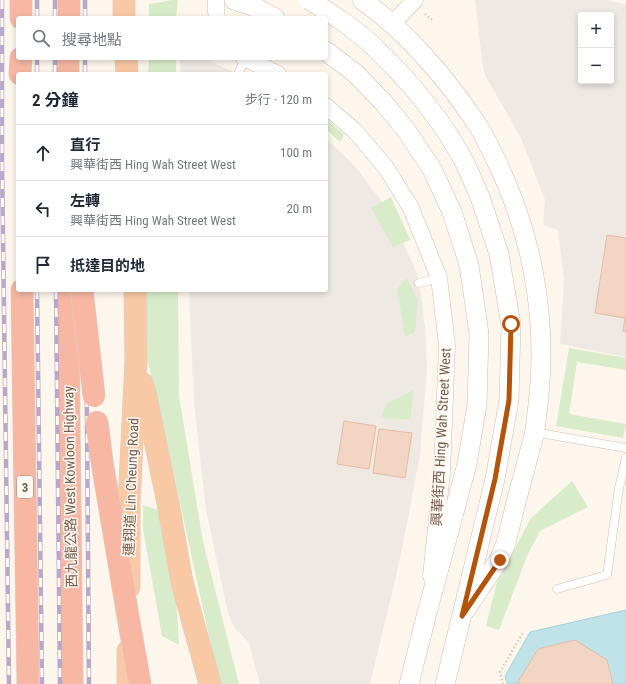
<!DOCTYPE html>
<html lang="zh-TW">
<meta charset="utf-8">
<style>
:root{--surface:#fff;--page:#f2f2f3;--text:#1f2937;--muted:#747a83;--line:#e0e1e3}
body{margin:0;font-family:"Roboto Condensed","Noto Sans TC",sans-serif;background:var(--page);color:var(--text)}
.controls{position:absolute;right:12px;top:12px;display:grid;overflow:hidden;border-radius:4px;box-shadow:0 2px 6px #0003}
.controls button{width:36px;height:36px;display:grid;place-items:center;padding:0;border:0;border-bottom:1px solid var(--line);background:var(--surface);color:var(--text);font:20px sans-serif}
.stop{position:absolute;width:12px;height:12px;margin:-9px;border:3px solid #b45309;border-radius:50%;background:#fff}
.stop.end{background:#b45309;border-color:#fff;box-shadow:0 1px 4px #0008}
.list{margin:0;padding:0;list-style:none}
h2{display:flex;justify-content:space-between;align-items:center;height:52px;margin:0;padding:0 16px;font-size:17px}
h2 small{font-size:13px;font-weight:400;color:var(--muted)}
.list li{display:grid;grid-template-columns:26px 1fr auto;gap:12px;align-items:center;box-sizing:border-box;height:56px;padding:0 16px;border-top:1px solid var(--line)}
.list b{display:block;font-size:15px;white-space:nowrap}
.list p{margin:0;font-size:13px;white-space:nowrap;color:var(--muted)}
.list em{font-size:13px;font-style:normal;color:var(--muted)}
.icon{flex:none;width:22px;height:22px;fill:none;stroke:currentColor;stroke-width:2;stroke-linecap:round;stroke-linejoin:round}
.map{position:relative;flex:none;width:626px;height:684px;overflow:hidden}
.search{position:absolute;background:var(--surface);box-shadow:0 2px 6px #0003;left:16px;top:16px;width:312px;height:44px;display:flex;align-items:center;gap:10px;box-sizing:border-box;padding:0 14px;border-radius:4px;color:var(--muted);font-size:15px}
.panel{position:absolute;background:var(--surface);box-shadow:0 2px 6px #0003;left:16px;top:72px;width:312px;height:220px;border-radius:4px}
.map>svg:first-child{display:block}
.industrial{fill:#efe9e4;fill-rule:evenodd}
.green{fill:#d8ecc9}
.water{fill:#bfe3e8;stroke:#a5d3da}
.building{fill:#f3d5c3;stroke:#e6bba3}
.lines{fill:none;stroke-linecap:round;stroke-linejoin:round}
.service-casing{stroke:#d1beb0;stroke-width:9}
.minor-casing{stroke:#d1beb0;stroke-width:17}
.tertiary-casing{stroke:#d1beb0;stroke-width:20}
.trunk-casing{stroke:#dad1cd;stroke-width:23}
.motorway-casing{stroke:#dad1cd;stroke-width:23}
.path{stroke:#d9b8a5;stroke-width:2.5;stroke-dasharray:1 3;stroke-linecap:butt}
.service{stroke:#fff;stroke-width:8}
.minor{stroke:#fff;stroke-width:16}
.tertiary{stroke:#fff;stroke-width:19}
.trunk{stroke:#f9c8a4;stroke-width:22}
.motorway{stroke:#f7b7a3;stroke-width:22}
.rail-casing{stroke:#b9a8c9;stroke-width:4.5}
.rail{stroke:#fffaf3;stroke-width:3;stroke-dasharray:9;stroke-linecap:butt}
.tertiary-bridge-casing{stroke:#d1beb0;stroke-width:20;stroke-linecap:butt}
.motorway-bridge-casing{stroke:#dad1cd;stroke-width:23;stroke-linecap:butt}
.tertiary-bridge{stroke:#fff;stroke-width:19}
.motorway-bridge{stroke:#f7b7a3;stroke-width:22}
.route{stroke:#b45309;stroke-width:5}
.labels{text-anchor:middle;dominant-baseline:central;stroke-width:3;stroke-linejoin:round;paint-order:stroke}
.shield{fill:#fffaf3;stroke:#a28b7f;stroke-width:1}
.shield-label{font-size:13px;font-weight:bold;fill:#7a5c4d}
.street-label{font-size:14px;fill:#7a5c4d;stroke:#fffaf3}
</style>
<div class="map">
<svg width="626" height="684" viewBox="0 0 626 684">
<rect width="100%" height="100%" fill="#fdf6ec"/>
<g class="industrial">
<path d="M475,0H605L626,4V357L560,344L564,281L558,230L543,225L545,200L521,138L486,77L483,68ZM581,15H611V81H581Z"/>
<path d="M180,58H204L237,74H181Z"/>
<path d="M326,138L355,166L388,210L416,271L419,283L425,327L427,368L420,455L407,524L396,576L370,684H260L249,643L234,627L228,613L206,510L194,403L189,290H326Z"/>
</g>
<g class="green">
<path d="M173,0H178L176,18H149V4Z"/>
<path d="M149,58H176V74H148Z"/>
<path d="M326,118L344,135L340,142L326,129Z"/>
<path d="M391,197L410,240L393,247L371,208Z"/>
<path d="M407,278L418,301L415,332L405,337L397,289Z"/>
<path d="M145,290H178L179,396L203,542L239,684H221L215,664L167,443L144,346Z"/>
<path d="M569,348L626,358V370L577,362L569,414L626,424L623,438L556,426Z"/>
<path d="M414,390L410,420L381,417L387,403Z"/>
<path d="M572,481L588,507L540,531L527,556L499,630L486,626L497,582L531,518Z"/>
<path d="M143,505L157,510L170,546L175,582L179,645L162,636L143,529Z"/>
</g>
<path class="water" d="M626,610V684H507L505,676L530,632Z"/>
<g class="building">
<path d="M607,235L626,238V332L623,331L625,318L595,313Z"/>
<path d="M344,421L376,426L369,469L337,464Z"/>
<path d="M379,429L412,433L405,478L373,473Z"/>
<path d="M575,640L607,660L613,684H519L518,682L538,649Z"/>
</g>
<g class="lines">
<defs>
<g id="service">
<path d="M238,74L245,59"/>
<path d="M419,283L439,278"/>
<path d="M534,432L626,448"/>
<path d="M557,589L607,575L619,488L626,458"/>
</g>
<g id="minor">
<path d="M216,0V11L217,18"/>
<path d="M392,24L415,0"/>
<path d="M244,58L278,74"/>
<path d="M326,106L355,131L387,169L411,208L439,278L447,345L442,472L431,576"/>
</g>
<g id="tertiary">
<path d="M234,0L255,7L275,18"/>
<path d="M362,0C385,16 406,36 425,57C446,80 465,105 482,132C486,140 490,148 494,156C531,230 547,313 539,395C538,407 536,419 535,431C532,444 528,457 525,469C518,494 512,518 506,543L499,560L462,615"/>
<path d="M326,51L355,73L383,102L406,130L432,169L452,212L469,265L479,334L477,405L467,464L427,613L409,684"/>
<path d="M445,684L495,479L509,400L511,325L499,254L480,197"/>
</g>
<g id="trunk">
<path d="M124,0V18"/>
<path d="M126,58L127,74"/>
<path d="M142,383L146,397L168,503L182,582L210,684"/>
<path d="M129,587V503L136,361L135,290"/>
<path d="M128,684V651"/>
</g>
<g id="motorway">
<path d="M21,18V0"/>
<path d="M69,18V0"/>
<path d="M20,74L21,58"/>
<path d="M68,74V58"/>
<path d="M22,290L28,684"/>
<path d="M68,290L69,423L72,684"/>
</g>
</defs>
<use href="#service" class="service-casing"/>
<use href="#minor" class="minor-casing"/>
<use href="#tertiary" class="tertiary-casing"/>
<use href="#trunk" class="trunk-casing"/>
<use href="#motorway" class="motorway-casing"/>
<g class="path">
<path d="M425,14L432,20"/>
<path d="M503,684L500,672L524,631"/>
</g>
<use href="#service" class="service"/>
<use href="#minor" class="minor"/>
<use href="#tertiary" class="tertiary"/>
<use href="#trunk" class="trunk"/>
<use href="#motorway" class="motorway"/>
<defs>
<g id="rail">
<path d="M2,0V162L9,684"/>
<path d="M37,18V0"/>
<path d="M55,18V0"/>
<path d="M85,18V0"/>
<path d="M37,74V58"/>
<path d="M55,74V58"/>
<path d="M85,74V58"/>
<path d="M37,290L42,684"/>
<path d="M56,290L60,684"/>
<path d="M86,290L89,684"/>
</g>
</defs>
<use href="#rail" class="rail-casing"/>
<use href="#rail" class="rail"/>
<defs>
<path id="tertiary-bridge" d="M309,0C332,14 356,29 375,48C410,81 442,120 465,163C470,174 475,186 480,197"/>
<g id="motorway-bridge">
<path d="M82,290L94,396"/>
<path d="M97,422L102,462L131,634L140,684"/>
</g>
</defs>
<use href="#tertiary-bridge" class="tertiary-bridge-casing"/>
<use href="#motorway-bridge" class="motorway-bridge-casing"/>
<use href="#tertiary-bridge" class="tertiary-bridge"/>
<use href="#motorway-bridge" class="motorway-bridge"/>
</g>
<g class="lines">
<path class="route" d="M500,560L462,616L495,479L509,400L511,324"/>
</g>
<g class="labels">
<rect class="shield" x="17" y="476" width="16" height="22" rx="3"/>
<g class="shield-label">
<text x="25" y="487">3</text>
</g>
<g class="street-label">
<text transform="translate(441 437) rotate(-87)">興華街西 Hing Wah Street West</text>
<text transform="translate(70 487) rotate(-91)">西九龍公路 West Kowloon Highway</text>
<text transform="translate(131 487) rotate(-88)">連翔道 Lin Cheung Road</text>
</g>
</g>
</svg>
<div class="controls">
<button>+</button>
<button>−</button>
</div>
<div class="stop" style="left:511px;top:324px"></div>
<div class="stop end" style="left:500px;top:560px"></div>
<div class="search"><svg class="icon" aria-label="search" viewBox="0 0 24 24"><circle cx="10" cy="10" r="6"/><path d="M15 15l6 6"/></svg>搜尋地點</div>
<section class="panel">
<h2>2 分鐘<small>步行 · 120 m</small></h2>
<ul class="list">
<li><svg class="icon" aria-label="ahead" viewBox="0 0 24 24"><path d="M12 20V5M6 11l6-6 6 6"/></svg><div><b>直行</b><p>興華街西 Hing Wah Street West</p></div><em>100 m</em></li>
<li><svg class="icon" aria-label="left" viewBox="0 0 24 24"><path d="M17 20v-9H6M10 6l-5 5 5 5"/></svg><div><b>左轉</b><p>興華街西 Hing Wah Street West</p></div><em>20 m</em></li>
<li><svg class="icon" aria-label="arrive" viewBox="0 0 24 24"><path d="M6 21V4h12l-3 4 3 4H6"/></svg><div><b>抵達目的地</b></div></li>
</ul>
</section>
</div>
